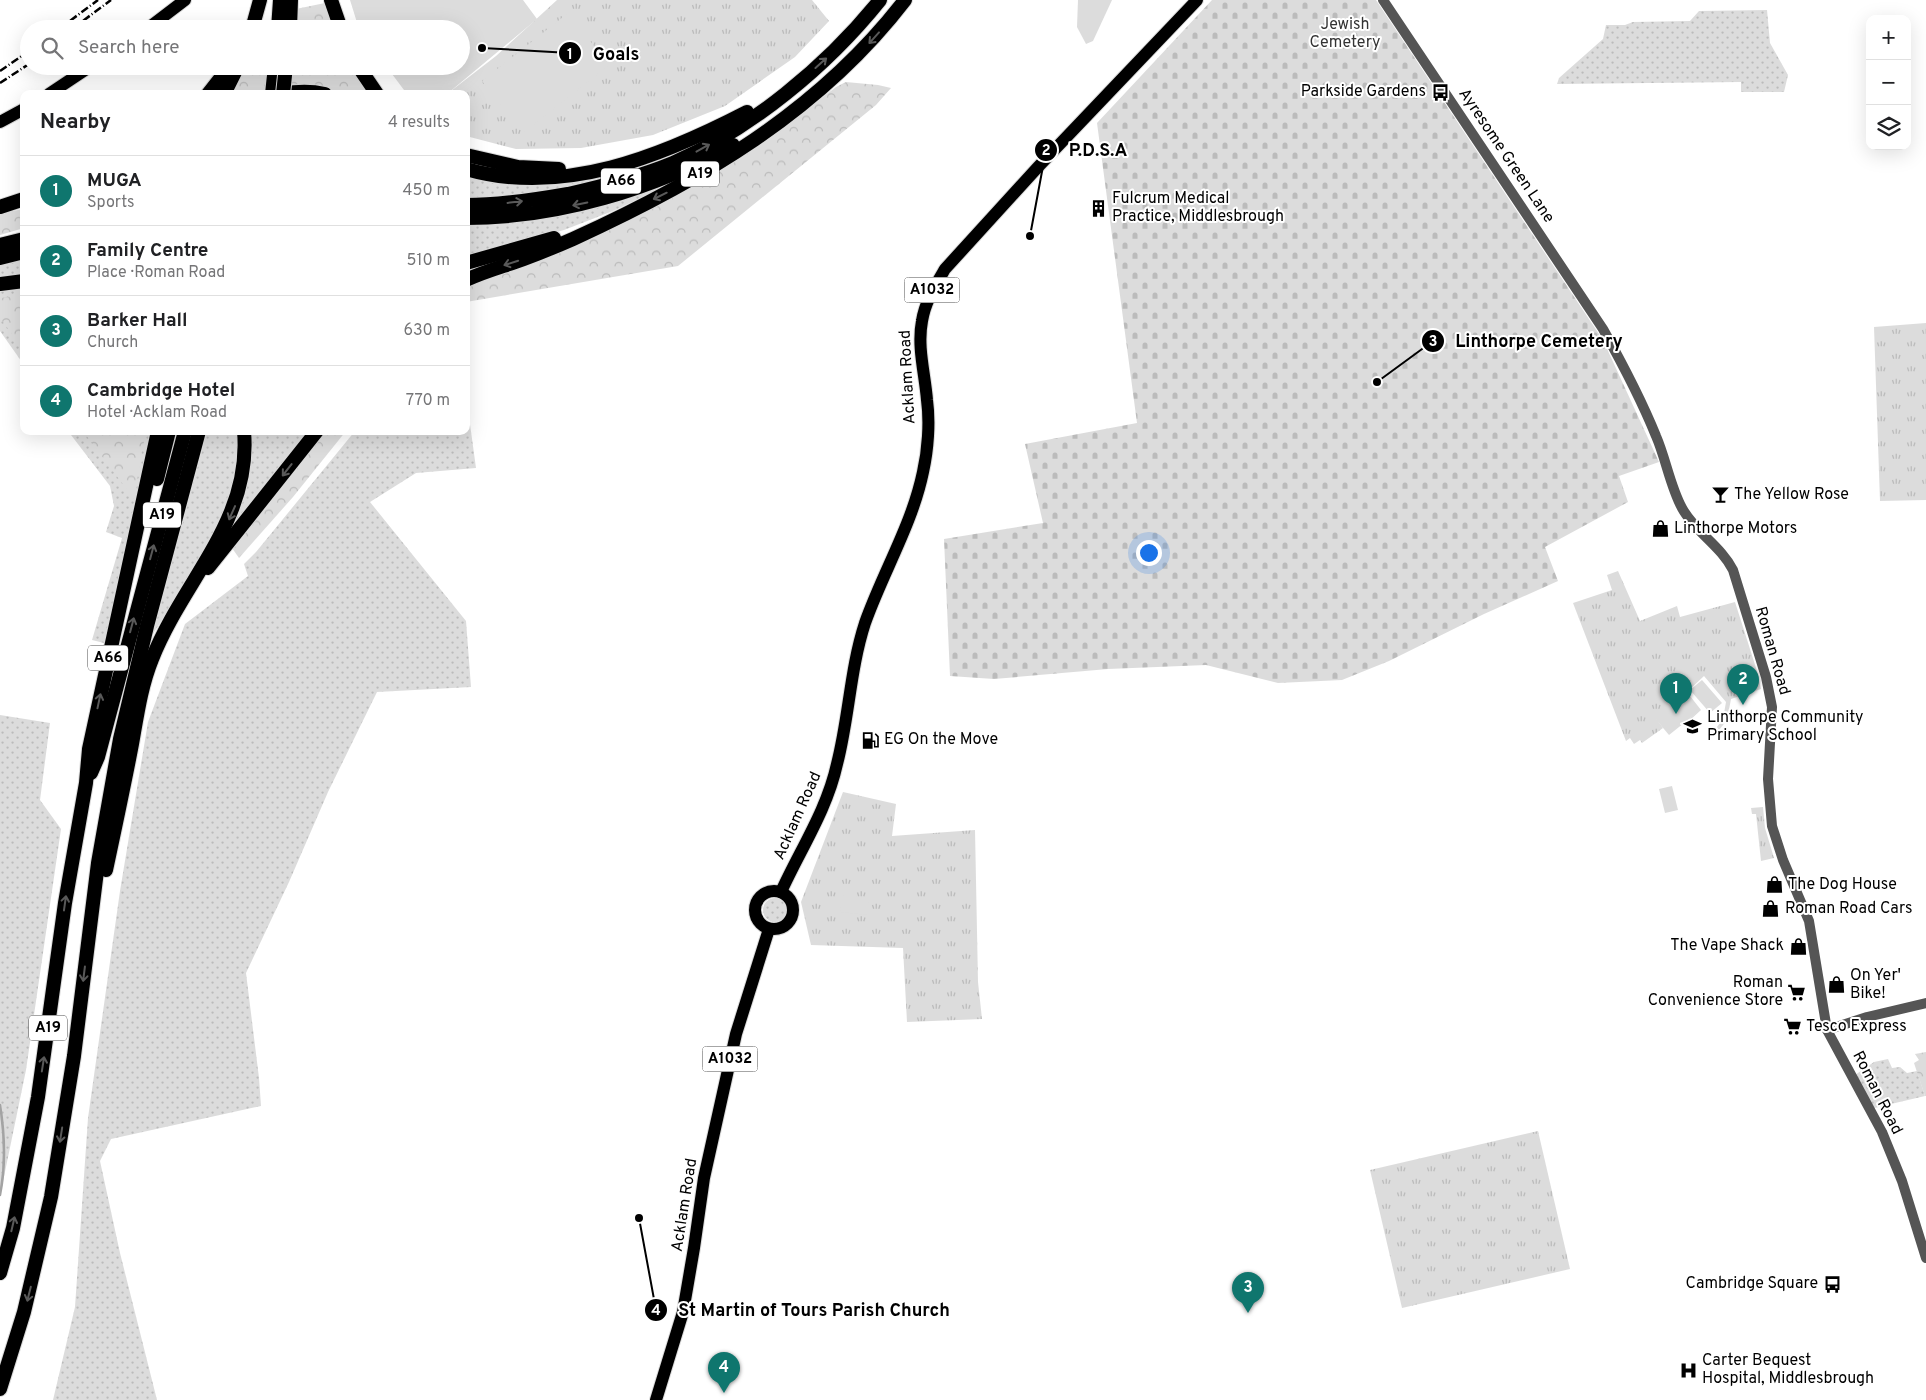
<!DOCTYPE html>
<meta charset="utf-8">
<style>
:root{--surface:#fff;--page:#f2f2f2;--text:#202124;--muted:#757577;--line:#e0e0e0;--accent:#0f766e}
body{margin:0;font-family:Overpass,sans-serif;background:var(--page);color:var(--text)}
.controls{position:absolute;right:15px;top:15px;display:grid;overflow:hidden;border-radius:10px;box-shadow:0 5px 20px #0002}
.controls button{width:45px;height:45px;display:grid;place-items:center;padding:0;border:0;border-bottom:1px solid var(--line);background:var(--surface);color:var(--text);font:25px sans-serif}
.you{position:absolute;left:1148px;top:552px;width:18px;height:18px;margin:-12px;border:4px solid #fff;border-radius:50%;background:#1a73e8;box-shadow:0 0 0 8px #1a73e833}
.badge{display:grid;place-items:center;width:32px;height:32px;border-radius:50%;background:var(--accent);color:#fff;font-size:16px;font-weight:700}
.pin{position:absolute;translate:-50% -41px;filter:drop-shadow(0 1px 2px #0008)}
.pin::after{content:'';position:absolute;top:26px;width:18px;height:15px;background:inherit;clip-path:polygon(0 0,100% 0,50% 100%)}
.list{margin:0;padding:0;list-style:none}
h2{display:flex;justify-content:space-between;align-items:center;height:65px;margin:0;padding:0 20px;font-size:21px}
h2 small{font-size:16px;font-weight:400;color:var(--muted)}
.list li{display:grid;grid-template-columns:32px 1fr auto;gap:15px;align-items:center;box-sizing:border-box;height:70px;padding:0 20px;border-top:1px solid var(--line)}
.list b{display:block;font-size:19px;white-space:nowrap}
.list p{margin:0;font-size:16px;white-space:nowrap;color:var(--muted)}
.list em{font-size:16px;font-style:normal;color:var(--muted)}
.icon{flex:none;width:28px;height:28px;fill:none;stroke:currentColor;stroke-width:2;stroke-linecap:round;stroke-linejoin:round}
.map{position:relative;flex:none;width:1926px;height:1400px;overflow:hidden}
.search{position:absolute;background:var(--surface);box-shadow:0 5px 20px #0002;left:20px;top:20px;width:450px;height:55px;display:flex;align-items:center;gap:12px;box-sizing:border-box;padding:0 18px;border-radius:28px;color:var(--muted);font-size:19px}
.panel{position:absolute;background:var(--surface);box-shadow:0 5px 20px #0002;left:20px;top:90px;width:450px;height:345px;border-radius:10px}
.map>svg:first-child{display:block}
.grass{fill:url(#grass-dots)}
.forest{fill:url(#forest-crowns)}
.cemetery{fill:url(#cemetery-stones)}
.park{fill:url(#park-tufts)}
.garden{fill:#dcdcdc}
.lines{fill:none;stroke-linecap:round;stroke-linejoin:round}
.stream{stroke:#a3a3a3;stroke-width:2.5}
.major-casing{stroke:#dbdbdb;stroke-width:14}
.highway-casing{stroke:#dbdbdb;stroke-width:16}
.minor{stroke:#555;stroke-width:10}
.major{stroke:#000;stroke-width:12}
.highway{stroke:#000;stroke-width:14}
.rail{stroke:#000;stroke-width:2.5;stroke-dasharray:8 2.5 1 2.5;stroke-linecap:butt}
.highway-bridge-casing{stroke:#dbdbdb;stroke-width:16;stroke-linecap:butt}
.highway-bridge{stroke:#000;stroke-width:14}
.oneway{stroke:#595959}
.labels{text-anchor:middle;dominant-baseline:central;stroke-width:4;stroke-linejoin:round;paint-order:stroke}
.shield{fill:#fff;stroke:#4c4c4c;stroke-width:1}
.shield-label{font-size:15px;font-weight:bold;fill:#000}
.park-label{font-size:16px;fill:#333;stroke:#fff}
.poi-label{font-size:16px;fill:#000;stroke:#fff;text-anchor:start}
.street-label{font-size:16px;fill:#000;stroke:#fff}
.leader{fill:none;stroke:#000;stroke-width:2}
.callout-dot{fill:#000;stroke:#fff;stroke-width:2}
.mark-label{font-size:15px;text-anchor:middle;font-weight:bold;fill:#fff}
.callout-label{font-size:18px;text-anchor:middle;font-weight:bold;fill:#000;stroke:#fff;stroke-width:4;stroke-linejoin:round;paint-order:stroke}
</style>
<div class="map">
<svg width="1926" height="1400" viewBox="0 0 1926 1400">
<defs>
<pattern id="grass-dots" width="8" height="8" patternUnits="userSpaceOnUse" patternTransform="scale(1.25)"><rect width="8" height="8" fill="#dcdcdc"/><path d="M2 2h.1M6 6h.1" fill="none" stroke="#bbb" stroke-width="1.8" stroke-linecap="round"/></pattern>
<pattern id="forest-crowns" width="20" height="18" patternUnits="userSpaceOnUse" patternTransform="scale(1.25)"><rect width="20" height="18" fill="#dcdcdc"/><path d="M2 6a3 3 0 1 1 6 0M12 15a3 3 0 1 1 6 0" fill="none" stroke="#bbb"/></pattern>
<pattern id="cemetery-stones" width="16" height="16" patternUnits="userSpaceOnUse" patternTransform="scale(1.25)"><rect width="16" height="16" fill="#dcdcdc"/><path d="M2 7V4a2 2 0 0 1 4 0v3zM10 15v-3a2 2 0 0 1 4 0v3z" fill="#bbb"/></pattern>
<pattern id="park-tufts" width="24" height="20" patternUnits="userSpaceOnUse" patternTransform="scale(1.25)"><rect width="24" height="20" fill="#dcdcdc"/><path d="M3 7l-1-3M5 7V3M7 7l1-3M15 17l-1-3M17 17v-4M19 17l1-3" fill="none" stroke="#bbb"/></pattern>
</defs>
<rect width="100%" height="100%" fill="#fff"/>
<g class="grass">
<path d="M1767,10L1770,43L1788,75L1784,92H1741V82L1557,84L1559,78L1603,39L1606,25H1625L1633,22L1690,21L1699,11Z"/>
<path d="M706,140C656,164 602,184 547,193C520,197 493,198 466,200V171L534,181Z"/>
<path d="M662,185L661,188L613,211L564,230L466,257V221Z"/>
<path d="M24,258V278L0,281V263Z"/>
<path d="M24,287V365L0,331V290Z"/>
<path d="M466,395L476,468L416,473L370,502L466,621L471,687L377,692L328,792L289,882L246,973L259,1078L261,1106L111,1139L100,1161L120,1253L157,1400H53L75,1307L88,1118L120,891L148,722L185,624L248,576L244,564L256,552L355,431H466Z"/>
<path d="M68,431H154L129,550L104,643L92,640L122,538L106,532L114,506L110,486Z"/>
<path d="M207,431H240L241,468L214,539L151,637Z"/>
<path d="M249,431H310L216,553Z"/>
<path d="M0,715L50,723L40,800L61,829L26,1070L0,1196Z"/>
<circle cx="775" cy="910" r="12"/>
<path d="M1888,1059L1892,1068L1900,1067L1907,1073L1917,1071L1925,1096L1874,1108L1855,1075L1874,1062Z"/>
</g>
<g class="forest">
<path d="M325,3L335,29H295L296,9Z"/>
<path d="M242,66H268L265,91L261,94H228Z"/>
<path d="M292,66H352L370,94H345L316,85H290Z"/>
<path d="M846,82L878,85L891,88L876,105L678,266L466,302V284L744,154L782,128L836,87Z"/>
<path d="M24,209V228L0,235V213Z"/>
<path d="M24,295V350L0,318V298Z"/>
<path d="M83,431H145L134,499Z"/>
<path d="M321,431H346L293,497L239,558L232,548Z"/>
<path d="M1926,1052V1096H1925L1914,1063L1919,1060L1915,1054Z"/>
</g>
<path class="cemetery" d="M1212,0H1376L1603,340L1659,462L1619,476L1628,502L1545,547L1558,581L1484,614L1389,661L1342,680L1278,683L1206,665L1108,669L994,679L950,676L944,539L1043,523L1025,444L1137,423L1097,123Z"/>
<g class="park">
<path d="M557,0H812L829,21L795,57L725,106L653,135L581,148L516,149L466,136V94H447L496,56Z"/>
<path d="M1926,323V500L1880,501L1874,327Z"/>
<path d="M1618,571L1640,621L1677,606L1680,617L1735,602L1757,671L1761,689L1731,699L1727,720L1719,730L1717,727L1723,719L1726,702L1704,676L1687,692L1701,710L1689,721L1688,720L1698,711L1654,716L1663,728L1642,743L1640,740L1634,744L1630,738L1626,741L1573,603L1612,590L1607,575Z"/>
<path d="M843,792L896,804L892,836L975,830L978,982L982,1019L907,1022L903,948L811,945L801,902Z"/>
<path d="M1763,807L1765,828L1774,858L1761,861L1756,814H1752L1751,808Z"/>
<path d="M1538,1131L1570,1269L1402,1308L1370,1170Z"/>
</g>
<g class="garden">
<path d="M350,0H523L537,19L447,94H407L386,66H461V29H359Z"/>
<path d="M1078,0H1112L1093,41L1086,44L1077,27Z"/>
<path d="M568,13L609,65L523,133L482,81Z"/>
<path d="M1702,680L1722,703L1710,713L1690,690Z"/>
<path d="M1682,692L1699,711L1669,735L1653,716Z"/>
<path d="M1672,786L1678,810L1665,813L1659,789Z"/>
<path d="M843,895L869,898L867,915L840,912Z"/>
</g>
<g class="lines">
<path class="stream" d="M0,1105C5,1136 6,1165 0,1195"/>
<defs>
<g id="major">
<path d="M147,29L185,0"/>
<path d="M49,94L91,66"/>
<path d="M0,122L24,109"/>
<circle cx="774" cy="910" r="19"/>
<path d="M781,892C800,850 827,810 837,764C849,718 850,669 865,623C883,572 912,525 923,472C928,450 930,422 927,400C925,374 917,347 922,321C925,302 935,286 945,269L1038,167L1197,0"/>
<path d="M656,1400L683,1312L694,1248L704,1178L736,1034L769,929"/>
</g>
<g id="highway">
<path d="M331,0L341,29"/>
<path d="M252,29L260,0"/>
<path d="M278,29L280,0"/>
<path d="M290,29L291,0"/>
<path d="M358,66L377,94"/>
<path d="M208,94L230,66"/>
<path d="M224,94L238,66"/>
<path d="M272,94L275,66"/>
<path d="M283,94C298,91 311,91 325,94"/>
<path d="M466,155L518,167L559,169"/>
<path d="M466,169C563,197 662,156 747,112"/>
<path d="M466,205C500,205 534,200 568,194C604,186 639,177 673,163C751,129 827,66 880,0"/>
<path d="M0,207L24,199"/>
<path d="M466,218C558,218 653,189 733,145"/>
<path d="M0,245L24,239"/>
<path d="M0,258L24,252"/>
<path d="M466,263L554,238"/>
<path d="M466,280C485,271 505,266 524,259C540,253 557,246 573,239C700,181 819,112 905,0"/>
<path d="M0,284L24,281"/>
<path d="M157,479L169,431"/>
<path d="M208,568L317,431"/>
<path d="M91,773L98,757L185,431"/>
<path d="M106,870C115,828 124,786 132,744C137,716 141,686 152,659C183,580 252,521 244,431"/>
<path d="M0,1273L13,1228L38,1097L65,903L86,783L89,749L158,431"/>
<path d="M0,1389L24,1312L51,1197L74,1056L98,863L120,739L147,626L199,431"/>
</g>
</defs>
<use href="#major" class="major-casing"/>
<use href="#highway" class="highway-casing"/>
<g class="minor">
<path d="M1383,0L1603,329C1622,363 1641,399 1656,436C1666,459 1670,486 1682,508C1695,532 1721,546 1733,570L1766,677L1772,707L1768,779L1772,826L1783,860L1809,921L1827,1030L1882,1132L1902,1181L1926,1258"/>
<path d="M1827,1030L1867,1017L1926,1003"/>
</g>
<use href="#major" class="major"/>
<use href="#highway" class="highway"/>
<g class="rail">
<path d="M59,29L98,0"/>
<path d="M72,29L111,0"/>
<path d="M0,71L29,51"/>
<path d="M0,83L29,64"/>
</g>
<defs>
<path id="highway-bridge" d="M283,94L286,66"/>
</defs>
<use href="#highway-bridge" class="highway-bridge-casing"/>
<use href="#highway-bridge" class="highway-bridge"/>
</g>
<defs><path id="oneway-shaft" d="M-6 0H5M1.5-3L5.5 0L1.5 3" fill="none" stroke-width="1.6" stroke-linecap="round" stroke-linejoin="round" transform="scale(1.25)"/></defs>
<g class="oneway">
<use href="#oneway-shaft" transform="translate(874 38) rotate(132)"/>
<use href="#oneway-shaft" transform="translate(821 63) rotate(-42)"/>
<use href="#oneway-shaft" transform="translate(703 148) rotate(-29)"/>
<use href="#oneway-shaft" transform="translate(660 196) rotate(154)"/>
<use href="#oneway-shaft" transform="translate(515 202) rotate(-7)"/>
<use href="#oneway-shaft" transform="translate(580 204) rotate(168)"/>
<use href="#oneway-shaft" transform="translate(511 263) rotate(162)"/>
<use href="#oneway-shaft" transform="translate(287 470) rotate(128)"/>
<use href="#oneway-shaft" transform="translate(232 513) rotate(114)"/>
<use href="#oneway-shaft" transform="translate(152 552) rotate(-75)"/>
<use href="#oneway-shaft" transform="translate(132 625) rotate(-75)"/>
<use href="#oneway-shaft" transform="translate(99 701) rotate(-78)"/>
<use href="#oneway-shaft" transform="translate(65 903) rotate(-82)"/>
<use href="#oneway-shaft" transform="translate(84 974) rotate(97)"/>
<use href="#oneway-shaft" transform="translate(43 1064) rotate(-81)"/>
<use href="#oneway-shaft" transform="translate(61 1135) rotate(99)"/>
<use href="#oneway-shaft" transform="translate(13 1224) rotate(-77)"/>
<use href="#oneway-shaft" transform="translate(29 1294) rotate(104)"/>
</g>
<defs>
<symbol id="bus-bare" viewBox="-9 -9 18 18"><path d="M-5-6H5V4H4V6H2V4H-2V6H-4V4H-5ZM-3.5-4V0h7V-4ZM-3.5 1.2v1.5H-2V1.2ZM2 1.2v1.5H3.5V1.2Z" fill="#000" stroke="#fff" stroke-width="2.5" paint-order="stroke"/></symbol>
<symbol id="building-bare" viewBox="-9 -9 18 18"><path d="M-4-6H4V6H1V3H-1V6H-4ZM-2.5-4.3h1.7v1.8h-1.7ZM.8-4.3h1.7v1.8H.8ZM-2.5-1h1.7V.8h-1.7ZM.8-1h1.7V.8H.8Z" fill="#000" stroke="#fff" stroke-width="2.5" paint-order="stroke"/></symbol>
<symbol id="bar-bare" viewBox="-9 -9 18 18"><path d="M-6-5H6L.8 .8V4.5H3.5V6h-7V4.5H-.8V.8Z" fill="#000" stroke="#fff" stroke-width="2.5" paint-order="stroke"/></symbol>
<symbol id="shop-bare" viewBox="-9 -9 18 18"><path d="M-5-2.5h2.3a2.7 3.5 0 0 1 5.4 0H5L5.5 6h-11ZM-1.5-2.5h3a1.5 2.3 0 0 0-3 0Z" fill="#000" stroke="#fff" stroke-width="2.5" paint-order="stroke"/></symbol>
<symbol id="school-bare" viewBox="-9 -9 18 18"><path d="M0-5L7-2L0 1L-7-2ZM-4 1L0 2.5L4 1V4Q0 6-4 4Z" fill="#000" stroke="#fff" stroke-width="2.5" paint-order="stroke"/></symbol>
<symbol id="fuel-bare" viewBox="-9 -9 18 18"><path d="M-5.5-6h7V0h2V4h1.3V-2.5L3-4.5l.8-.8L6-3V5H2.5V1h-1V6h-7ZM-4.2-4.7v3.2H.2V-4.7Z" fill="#000" stroke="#fff" stroke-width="2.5" paint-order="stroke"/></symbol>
<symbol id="supermarket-bare" viewBox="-9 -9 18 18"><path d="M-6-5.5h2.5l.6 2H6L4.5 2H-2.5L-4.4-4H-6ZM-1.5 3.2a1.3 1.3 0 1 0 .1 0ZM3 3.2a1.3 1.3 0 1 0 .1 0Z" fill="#000" stroke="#fff" stroke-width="2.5" paint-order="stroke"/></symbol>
<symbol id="hospital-bare" viewBox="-9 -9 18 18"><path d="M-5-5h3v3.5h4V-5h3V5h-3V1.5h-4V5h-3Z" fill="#000" stroke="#fff" stroke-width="2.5" paint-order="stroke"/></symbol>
</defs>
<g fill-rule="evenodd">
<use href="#bus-bare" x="1428" y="80" width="25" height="25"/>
<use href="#building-bare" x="1086" y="196" width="25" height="25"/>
<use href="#bar-bare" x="1708" y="482" width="25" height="25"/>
<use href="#shop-bare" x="1648" y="516" width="25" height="25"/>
<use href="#school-bare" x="1680" y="714" width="25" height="25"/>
<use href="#fuel-bare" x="858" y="728" width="25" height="25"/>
<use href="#shop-bare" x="1762" y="872" width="25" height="25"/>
<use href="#shop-bare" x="1758" y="896" width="25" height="25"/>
<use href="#shop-bare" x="1786" y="934" width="25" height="25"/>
<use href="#shop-bare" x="1824" y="972" width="25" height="25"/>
<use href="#supermarket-bare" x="1784" y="980" width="25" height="25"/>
<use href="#supermarket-bare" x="1780" y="1014" width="25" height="25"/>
<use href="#bus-bare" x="1820" y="1272" width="25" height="25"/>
<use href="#hospital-bare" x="1676" y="1358" width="25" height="25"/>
</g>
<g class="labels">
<g class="shield">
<rect x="681" y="161.5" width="38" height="25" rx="4"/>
<rect x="601" y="168.5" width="40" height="25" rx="4"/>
<rect x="904.5" y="277.5" width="55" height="25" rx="4"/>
<rect x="143" y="502.5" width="38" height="25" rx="4"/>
<rect x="88" y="645.5" width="40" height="25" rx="4"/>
<rect x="29" y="1015.5" width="38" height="25" rx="4"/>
<rect x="702.5" y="1046.5" width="55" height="25" rx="4"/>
</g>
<g class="shield-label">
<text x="700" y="174">A19</text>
<text x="621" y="181">A66</text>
<text x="932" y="290">A1032</text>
<text x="162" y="515">A19</text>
<text x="108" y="658">A66</text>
<text x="48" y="1028">A19</text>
<text x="730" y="1059">A1032</text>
</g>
<g class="park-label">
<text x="1345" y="25">Jewish<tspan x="1345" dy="18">Cemetery</tspan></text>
</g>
<g class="poi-label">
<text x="1426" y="92" text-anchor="end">Parkside Gardens</text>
<text x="1112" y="199">Fulcrum Medical<tspan x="1112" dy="18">Practice, Middlesbrough</tspan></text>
<text x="1734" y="495">The Yellow Rose</text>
<text x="1674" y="529">Linthorpe Motors</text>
<text x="1707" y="718">Linthorpe Community<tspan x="1707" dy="18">Primary School</tspan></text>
<text x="884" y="740">EG On the Move</text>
<text x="1788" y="885">The Dog House</text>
<text x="1785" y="909">Roman Road Cars</text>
<text x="1784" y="946" text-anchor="end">The Vape Shack</text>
<text x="1850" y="976">On Yer'<tspan x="1850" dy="18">Bike!</tspan></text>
<text x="1783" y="983" text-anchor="end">Roman<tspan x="1783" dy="18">Convenience Store</tspan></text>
<text x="1806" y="1027">Tesco Express</text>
<text x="1818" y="1284" text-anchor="end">Cambridge Square</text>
<text x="1702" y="1361">Carter Bequest<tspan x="1702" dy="18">Hospital, Middlesbrough</tspan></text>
</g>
<g class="street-label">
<text transform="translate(1506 156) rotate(56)">Ayresome Green Lane</text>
<text transform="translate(908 377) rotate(-93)">Acklam Road</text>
<text transform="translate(1772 651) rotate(74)">Roman Road</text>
<text transform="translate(798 816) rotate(-66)">Acklam Road</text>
<text transform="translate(1877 1093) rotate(63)">Roman Road</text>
<text transform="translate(685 1205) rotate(-81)">Acklam Road</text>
</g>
</g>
<path class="leader" d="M482 48L570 53M1030 236L1046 150M1377 382L1433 341M639 1218L656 1310"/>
<g class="callout-dot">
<circle cx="482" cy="48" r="5"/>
<circle cx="1030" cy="236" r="5"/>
<circle cx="1377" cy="382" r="5"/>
<circle cx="639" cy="1218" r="5"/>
<circle cx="570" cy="53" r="12"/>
<circle cx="1046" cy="150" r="12"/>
<circle cx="1433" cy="341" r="12"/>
<circle cx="656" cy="1310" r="12"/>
</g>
<g class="mark-label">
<text x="570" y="59">1</text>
<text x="1046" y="155">2</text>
<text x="1433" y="346">3</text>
<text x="656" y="1315">4</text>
</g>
<g class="callout-label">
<text x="616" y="60">Goals</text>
<text x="1098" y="156">P.D.S.A</text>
<text x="1539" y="347">Linthorpe Cemetery</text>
<text x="814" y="1316">St Martin of Tours Parish Church</text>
</g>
</svg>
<div class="controls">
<button>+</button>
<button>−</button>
<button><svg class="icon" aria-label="layers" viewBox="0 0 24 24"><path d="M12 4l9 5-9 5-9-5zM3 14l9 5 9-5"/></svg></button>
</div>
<div class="you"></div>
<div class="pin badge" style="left:1676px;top:714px">1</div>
<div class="pin badge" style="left:1743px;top:705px">2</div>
<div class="pin badge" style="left:1248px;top:1313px">3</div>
<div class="pin badge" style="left:724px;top:1393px">4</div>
<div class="search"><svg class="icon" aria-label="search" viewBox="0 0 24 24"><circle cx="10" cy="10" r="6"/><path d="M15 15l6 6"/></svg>Search here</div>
<section class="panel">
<h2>Nearby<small>4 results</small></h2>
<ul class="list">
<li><span class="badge">1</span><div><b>MUGA</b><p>Sports</p></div><em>450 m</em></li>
<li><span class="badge">2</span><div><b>Family Centre</b><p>Place · Roman Road</p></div><em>510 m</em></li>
<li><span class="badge">3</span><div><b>Barker Hall</b><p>Church</p></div><em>630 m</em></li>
<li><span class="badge">4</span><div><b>Cambridge Hotel</b><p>Hotel · Acklam Road</p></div><em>770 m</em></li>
</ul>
</section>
</div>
